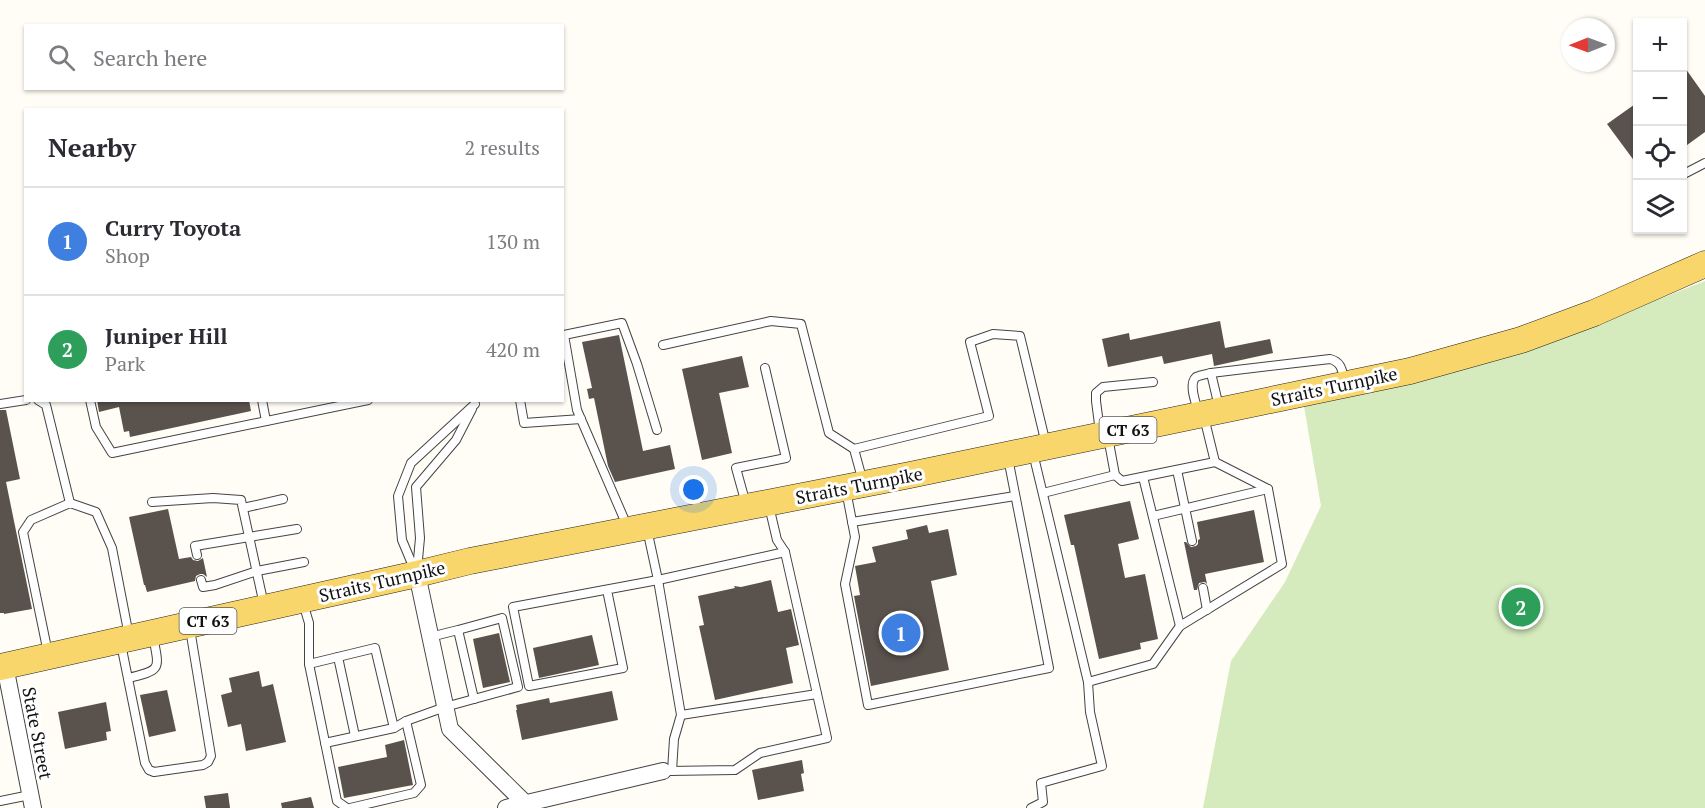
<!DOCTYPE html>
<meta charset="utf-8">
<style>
:root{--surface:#fff;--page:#f7f7f7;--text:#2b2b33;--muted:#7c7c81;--line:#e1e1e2;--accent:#db2777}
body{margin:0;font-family:"PT Serif",serif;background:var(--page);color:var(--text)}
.controls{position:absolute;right:18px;top:18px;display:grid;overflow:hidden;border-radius:0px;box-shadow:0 2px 4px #0004}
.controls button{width:54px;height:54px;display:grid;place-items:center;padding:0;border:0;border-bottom:2px solid var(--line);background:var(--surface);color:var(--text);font:30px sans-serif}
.compass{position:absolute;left:1561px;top:18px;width:54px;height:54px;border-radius:50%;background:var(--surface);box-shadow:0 2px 4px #0004;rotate:269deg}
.you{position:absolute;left:694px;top:490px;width:21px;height:21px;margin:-15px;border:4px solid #fff;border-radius:50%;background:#1a73e8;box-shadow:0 0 0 9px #1a73e833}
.badge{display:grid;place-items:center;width:39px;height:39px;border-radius:50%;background:var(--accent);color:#fff;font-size:20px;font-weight:700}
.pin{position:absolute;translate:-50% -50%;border:3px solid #fff;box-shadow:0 2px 6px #0006}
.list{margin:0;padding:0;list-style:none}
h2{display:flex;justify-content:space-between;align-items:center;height:78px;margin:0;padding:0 24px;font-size:26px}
h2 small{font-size:20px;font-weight:400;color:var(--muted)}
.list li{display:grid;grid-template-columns:39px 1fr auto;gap:18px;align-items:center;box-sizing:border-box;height:108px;padding:0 24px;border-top:2px solid var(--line)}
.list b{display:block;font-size:22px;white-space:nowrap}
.list p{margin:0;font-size:20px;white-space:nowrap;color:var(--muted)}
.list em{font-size:20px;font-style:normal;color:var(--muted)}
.icon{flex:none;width:33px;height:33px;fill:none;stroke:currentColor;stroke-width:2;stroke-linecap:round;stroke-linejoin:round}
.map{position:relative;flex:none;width:1705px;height:808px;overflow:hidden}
.search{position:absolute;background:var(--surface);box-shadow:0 2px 4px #0004;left:24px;top:24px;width:540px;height:66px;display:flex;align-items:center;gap:15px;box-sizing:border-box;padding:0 21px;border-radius:0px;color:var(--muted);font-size:22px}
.panel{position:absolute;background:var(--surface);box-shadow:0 2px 4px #0004;left:24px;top:108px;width:540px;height:294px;border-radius:0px}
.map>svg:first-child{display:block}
.green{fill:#d5ebbd}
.building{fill:#5a524d}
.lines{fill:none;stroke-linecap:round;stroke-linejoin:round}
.lane-casing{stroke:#444;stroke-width:10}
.street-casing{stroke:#444;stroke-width:18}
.primary-casing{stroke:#222;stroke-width:27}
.lane{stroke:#fff;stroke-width:8}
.street{stroke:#fff;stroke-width:16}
.primary{stroke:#f9d66b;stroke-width:26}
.labels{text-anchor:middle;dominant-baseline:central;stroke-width:6;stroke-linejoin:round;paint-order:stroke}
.shield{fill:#fff;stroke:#585858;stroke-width:1.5}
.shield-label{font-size:16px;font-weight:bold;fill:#111}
.street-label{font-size:18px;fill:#111;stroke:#fff}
</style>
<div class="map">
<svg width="1705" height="808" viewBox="0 0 1705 808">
<rect width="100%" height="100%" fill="#fffdf5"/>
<path class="green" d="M1705,281V808H1203L1231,661L1285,582L1321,506L1304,406L1591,326Z"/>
<g class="building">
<path d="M1683,65L1705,96V132L1683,148Z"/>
<path d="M1638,102V166L1607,124Z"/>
<path d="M1220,321L1225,348L1270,339L1273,353L1214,366L1212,354L1164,364L1162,356L1108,367L1102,339L1129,333L1130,340Z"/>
<path d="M619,335L643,451L670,445L675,469L615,482L608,466L594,398L589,399L587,389L592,388L582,342Z"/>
<path d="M742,356L749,387L719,393L732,453L702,460L682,369Z"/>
<path d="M97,400H249L251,411L130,437L129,431L124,432L119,407L99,412Z"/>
<path d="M0,410H6L20,479L6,482L32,609L4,614V613H0Z"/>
<path d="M1130,501L1139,539L1118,544L1125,578L1145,574L1158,639L1140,643L1141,649L1099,659L1074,545H1071L1064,515Z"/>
<path d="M168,509L179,559L191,557L193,560L198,561L203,558L207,577L203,574H200L196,576L195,581L147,592L145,585H144L129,517Z"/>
<path d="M1254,510L1264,562L1205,574L1207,584L1205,582L1199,583L1197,590H1194L1184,542H1186L1191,547L1196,546L1198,544V540L1200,539L1197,522Z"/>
<path d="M927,525L929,533L948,529L957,575L931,581L949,670L871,686L854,596L860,595L855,566L876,562L872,547L908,539L906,530Z"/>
<path d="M771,580L778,612L791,609L799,645L786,648L793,683L715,700L699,626L704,625L698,596L735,588L734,586L741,587Z"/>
<path d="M499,633L510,682L483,688L473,639Z"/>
<path d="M592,635L599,665L539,678L533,648Z"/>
<path d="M259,671L262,687L273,684L286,742L246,751L241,724L228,727L221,695L232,692L229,678Z"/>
<path d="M167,690L176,731L149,737L140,695Z"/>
<path d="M612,691L618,720L522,740L516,710H517L516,705L549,698L550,703Z"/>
<path d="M106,702L111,731L106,732L107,740L65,749L58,712Z"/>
<path d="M404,740L413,785L344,798L338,767L387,757L385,745Z"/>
<path d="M802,760L804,773L801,774L804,791L758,800L752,770Z"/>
<path d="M228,793L230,808H206L204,796Z"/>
<path d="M311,797L314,808H282L281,803Z"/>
</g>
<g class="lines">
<defs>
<g id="lane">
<path d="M1682,175L1705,163"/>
<path d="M663,345L771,321L801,324L829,433L854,449"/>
<path d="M1211,373L1330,359C1342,362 1342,371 1345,382"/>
<path d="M38,400L46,405L70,503"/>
<path d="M90,400L96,427L112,453L368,400"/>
<path d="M262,400L266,421"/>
<path d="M520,400L524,423L581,419"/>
<path d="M0,404L26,400"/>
<path d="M1198,411C1196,403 1188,384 1196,377C1200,375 1207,374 1211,373L1219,407"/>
<path d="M1100,432L1096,401V393L1103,387L1153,382"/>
<path d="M1108,437L1115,475L1122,481L1215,462L1204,417"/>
<path d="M1033,453L1088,682"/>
<path d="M1177,470L1192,541"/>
<path d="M1143,477L1180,626"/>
<path d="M863,482L854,449L989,416L970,342L993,334L1020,336L1046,444"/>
<path d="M846,490L855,537L845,584L868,705L1049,668L1008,458"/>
<path d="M1043,493L1115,475"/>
<path d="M152,502L213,498L241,500L264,605"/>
<path d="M746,504L736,468L786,458L765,368"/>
<path d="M243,508L283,499"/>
<path d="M1153,516L1268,489"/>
<path d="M852,522L1015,496"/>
<path d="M628,528L577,410L564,335L622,323L637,364L657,430"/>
<path d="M647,529L658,580L785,552"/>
<path d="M197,555L195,546L297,529"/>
<path d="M417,570L420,538L416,487L456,440L472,409"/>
<path d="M415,571L402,540L398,496L411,463L475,404"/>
<path d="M201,580L203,587L215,585L257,571L304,562"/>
<path d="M1203,588L1207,610"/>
<path d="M607,590L623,668L529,686L513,607L658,580L681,715L674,739L672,771"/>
<path d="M303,603L309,623V664L337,801L347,808"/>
<path d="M430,637L458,630L474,699L518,687L502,618L458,630"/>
<path d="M121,644L145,763L149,770L154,772L203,765L208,762L211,756L190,629"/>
<path d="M48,653L23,532L31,520L70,503L96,512L112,548L129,636"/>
<path d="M338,657L355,736"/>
<path d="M309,664L375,648L394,728"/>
<path d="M128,678C163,670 159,669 153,636"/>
<path d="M681,715L817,694"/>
<path d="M325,743L394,728L406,721L445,707L474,699"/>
<path d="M667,771L735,770L760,753L827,738L785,552L777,540L769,506"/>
<path d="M0,801L30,795"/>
<path d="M350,808L414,793L421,785L406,721"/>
<path d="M1031,808L1043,802L1041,783L1102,766L1090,712L1088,682L1153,664L1180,626L1282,564L1268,489L1215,462"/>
</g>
<g id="street">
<path d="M417,574L450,729L530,808"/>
<path d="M5,666L33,808"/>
<path d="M506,808L663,771"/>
</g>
<path id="primary" d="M0,667L417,574L470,561L910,475L1410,371L1521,340L1594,313L1705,264"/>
</defs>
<use href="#lane" class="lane-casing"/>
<use href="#street" class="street-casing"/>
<use href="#primary" class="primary-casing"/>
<use href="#lane" class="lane"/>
<use href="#street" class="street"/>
<use href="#primary" class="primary"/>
</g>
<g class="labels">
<g class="shield">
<rect x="1099.5" y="417" width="57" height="26" rx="4.5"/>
<rect x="179.5" y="608" width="57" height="26" rx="4.5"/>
</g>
<g class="shield-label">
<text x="1128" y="430">CT 63</text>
<text x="208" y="621">CT 63</text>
</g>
<g class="street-label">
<text transform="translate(1334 386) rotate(-12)">Straits Turnpike</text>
<text transform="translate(859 485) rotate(-11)">Straits Turnpike</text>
<text transform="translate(382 581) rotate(-13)">Straits Turnpike</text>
<text transform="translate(38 733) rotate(79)">State Street</text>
</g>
</g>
</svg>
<div class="controls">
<button>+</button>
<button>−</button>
<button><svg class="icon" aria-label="locate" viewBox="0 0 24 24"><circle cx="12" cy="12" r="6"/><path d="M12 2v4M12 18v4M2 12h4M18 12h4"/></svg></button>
<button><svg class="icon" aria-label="layers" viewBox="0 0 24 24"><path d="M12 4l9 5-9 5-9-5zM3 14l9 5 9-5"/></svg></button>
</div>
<svg class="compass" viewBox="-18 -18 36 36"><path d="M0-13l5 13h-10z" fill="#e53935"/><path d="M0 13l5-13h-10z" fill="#7c7c81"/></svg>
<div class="you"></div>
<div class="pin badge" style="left:901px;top:633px;background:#3f7fe0">1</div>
<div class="pin badge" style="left:1521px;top:607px;background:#2e9e5b">2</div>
<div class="search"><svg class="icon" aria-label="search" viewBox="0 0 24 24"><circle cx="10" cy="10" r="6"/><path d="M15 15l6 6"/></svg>Search here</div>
<section class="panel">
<h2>Nearby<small>2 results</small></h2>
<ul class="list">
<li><span class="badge" style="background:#3f7fe0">1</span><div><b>Curry Toyota</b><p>Shop</p></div><em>130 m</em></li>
<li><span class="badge" style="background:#2e9e5b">2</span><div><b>Juniper Hill</b><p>Park</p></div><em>420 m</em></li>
</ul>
</section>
</div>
